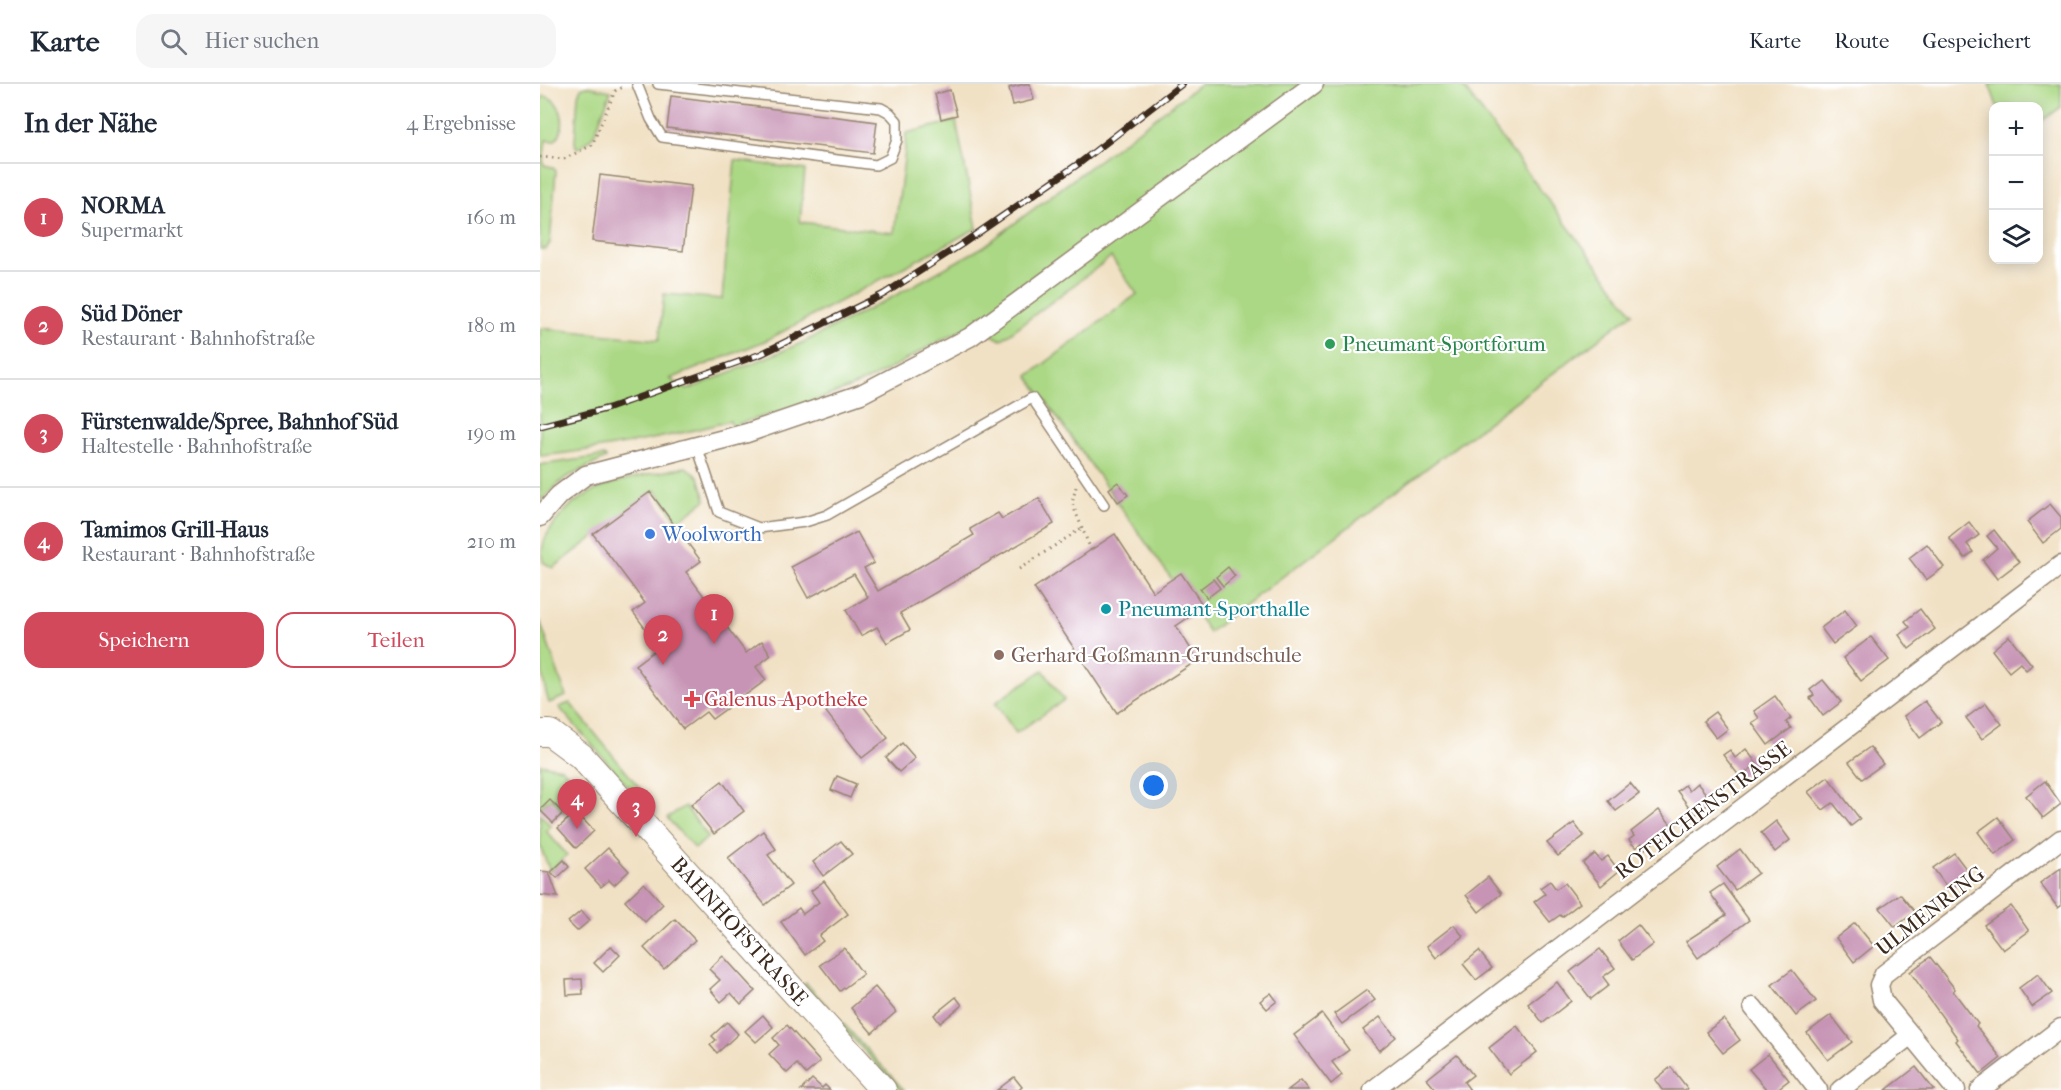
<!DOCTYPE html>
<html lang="de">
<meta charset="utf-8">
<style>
:root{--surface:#fff;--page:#f6f6f7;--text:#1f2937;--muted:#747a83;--line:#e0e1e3;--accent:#d1495b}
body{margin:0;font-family:"IM FELL French Canon",serif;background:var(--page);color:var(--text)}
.controls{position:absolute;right:18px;top:18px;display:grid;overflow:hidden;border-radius:12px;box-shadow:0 3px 15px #0003}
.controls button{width:54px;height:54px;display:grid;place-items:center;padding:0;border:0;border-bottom:2px solid var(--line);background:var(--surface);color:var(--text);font:30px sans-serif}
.you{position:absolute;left:614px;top:702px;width:21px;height:21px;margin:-15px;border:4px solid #fff;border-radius:50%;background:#1a73e8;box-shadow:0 0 0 9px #1a73e833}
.badge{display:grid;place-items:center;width:39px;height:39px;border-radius:50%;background:var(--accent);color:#fff;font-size:20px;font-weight:700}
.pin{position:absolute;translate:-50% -50px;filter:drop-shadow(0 2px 3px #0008)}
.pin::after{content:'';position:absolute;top:32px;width:21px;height:18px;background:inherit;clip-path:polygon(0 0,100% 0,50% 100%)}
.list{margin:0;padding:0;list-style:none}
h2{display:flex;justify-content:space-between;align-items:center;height:78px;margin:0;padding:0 24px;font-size:26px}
h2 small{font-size:20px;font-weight:400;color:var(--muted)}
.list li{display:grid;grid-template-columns:39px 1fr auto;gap:18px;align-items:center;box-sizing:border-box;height:108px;padding:0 24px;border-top:2px solid var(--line)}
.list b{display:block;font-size:22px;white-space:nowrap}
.list p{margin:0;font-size:20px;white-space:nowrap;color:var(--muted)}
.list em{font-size:20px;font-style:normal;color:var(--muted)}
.actions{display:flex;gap:12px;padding:18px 24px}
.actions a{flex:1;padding:14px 0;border:2px solid var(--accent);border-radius:18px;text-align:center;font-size:21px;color:var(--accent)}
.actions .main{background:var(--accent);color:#fff}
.icon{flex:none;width:33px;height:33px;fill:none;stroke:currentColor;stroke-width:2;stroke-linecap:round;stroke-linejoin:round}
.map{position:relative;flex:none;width:1521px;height:1006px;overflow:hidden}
header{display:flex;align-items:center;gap:36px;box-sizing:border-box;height:84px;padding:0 30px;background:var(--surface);border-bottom:2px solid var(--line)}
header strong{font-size:28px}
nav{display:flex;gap:33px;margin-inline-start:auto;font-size:21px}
.search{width:420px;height:54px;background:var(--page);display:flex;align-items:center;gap:15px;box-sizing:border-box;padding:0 21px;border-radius:18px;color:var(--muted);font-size:22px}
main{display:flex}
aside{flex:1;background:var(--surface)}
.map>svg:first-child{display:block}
.green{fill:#abd884;stroke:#738151;stroke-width:1.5}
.building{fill:#c794b5}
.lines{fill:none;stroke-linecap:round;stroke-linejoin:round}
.lane-casing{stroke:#968671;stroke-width:12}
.street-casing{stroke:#968671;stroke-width:21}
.secondary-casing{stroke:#968671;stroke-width:28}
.path{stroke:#968671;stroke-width:3;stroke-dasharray:1.5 4.5;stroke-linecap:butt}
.lane{stroke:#fff;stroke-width:9}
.street{stroke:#fff;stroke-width:18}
.secondary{stroke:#fff;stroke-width:26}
.rail-casing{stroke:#3b2a1e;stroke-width:7}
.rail{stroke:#fff;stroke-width:4.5;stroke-dasharray:14;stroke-linecap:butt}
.leisure-dot{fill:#2e9e5b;stroke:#fff;stroke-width:2}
.shop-dot{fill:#3f7fe0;stroke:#fff;stroke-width:2}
.culture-dot{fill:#0f9aa8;stroke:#fff;stroke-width:2}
.education-dot{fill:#8d6e63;stroke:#fff;stroke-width:2}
.health-dot{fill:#e0444e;stroke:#fff;stroke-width:2}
.labels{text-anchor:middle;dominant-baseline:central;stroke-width:4.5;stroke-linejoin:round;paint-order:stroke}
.leisure-label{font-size:21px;fill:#27864d;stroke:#fff;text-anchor:start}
.shop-label{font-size:21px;fill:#366cbe;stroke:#fff;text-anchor:start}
.culture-label{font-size:21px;fill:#0d838f;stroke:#fff;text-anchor:start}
.education-label{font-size:21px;fill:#785e54;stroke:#fff;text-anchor:start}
.health-label{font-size:21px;fill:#be3a42;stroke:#fff;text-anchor:start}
.street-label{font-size:21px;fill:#3b2a1e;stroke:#fff}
</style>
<header>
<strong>Karte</strong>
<div class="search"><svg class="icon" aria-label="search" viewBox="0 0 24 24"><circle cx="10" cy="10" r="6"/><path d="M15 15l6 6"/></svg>Hier suchen</div>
<nav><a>Karte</a><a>Route</a><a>Gespeichert</a></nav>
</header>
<main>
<aside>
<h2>In der Nähe<small>4 Ergebnisse</small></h2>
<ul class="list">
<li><span class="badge">1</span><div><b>NORMA</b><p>Supermarkt</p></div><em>160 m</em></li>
<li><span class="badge">2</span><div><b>Süd Döner</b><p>Restaurant · Bahnhofstraße</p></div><em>180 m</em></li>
<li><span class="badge">3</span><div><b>Fürstenwalde/Spree, Bahnhof Süd</b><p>Haltestelle · Bahnhofstraße</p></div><em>190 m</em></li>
<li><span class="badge">4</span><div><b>Tamimos Grill-Haus</b><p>Restaurant · Bahnhofstraße</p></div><em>210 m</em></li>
</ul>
<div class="actions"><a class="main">Speichern</a><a>Teilen</a></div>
</aside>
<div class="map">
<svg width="1521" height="1006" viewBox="0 0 1521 1006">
<rect width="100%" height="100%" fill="#fff"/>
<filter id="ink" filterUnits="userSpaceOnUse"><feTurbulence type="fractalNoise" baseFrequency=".0167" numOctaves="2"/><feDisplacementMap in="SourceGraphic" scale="12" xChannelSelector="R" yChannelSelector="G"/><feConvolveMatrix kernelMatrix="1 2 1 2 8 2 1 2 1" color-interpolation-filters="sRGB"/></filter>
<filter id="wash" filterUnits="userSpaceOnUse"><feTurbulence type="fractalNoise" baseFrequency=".008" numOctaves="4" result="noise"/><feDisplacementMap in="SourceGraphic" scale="24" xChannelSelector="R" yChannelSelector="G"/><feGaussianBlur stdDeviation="1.35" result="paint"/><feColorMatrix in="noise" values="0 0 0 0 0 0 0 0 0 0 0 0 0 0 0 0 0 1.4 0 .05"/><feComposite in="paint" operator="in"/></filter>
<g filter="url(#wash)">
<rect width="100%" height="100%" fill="#f1e1c4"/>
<g class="green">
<path d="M660,0H921L1093,229L669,548L488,292L597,210L571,173L461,256L435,241C399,254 367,277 332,294C289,314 243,327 197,340L193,345L190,337C127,354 64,365 0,372V244L119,256L124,210L182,215L195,76L265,86L260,138L354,149C358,116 365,82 366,49L416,37L437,144L227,256L130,295L147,306L264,258L347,216L443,163Z"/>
<path d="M1449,0H1521V23L1499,39L1498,22H1457Z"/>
<path d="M46,2L71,7L56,46L53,52L39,64L36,63L35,58L38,11L41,4Z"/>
<path d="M4,12C23,15 29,46 14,57L6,56L3,78L4,81L12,83L16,87L10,159L6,165H0V27L1,16Z"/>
<path d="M64,372L66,374L25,394L0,417V381Z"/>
<path d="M146,383L159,393L166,416L138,437L116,406L13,484L3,478C0,463 5,452 14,440C45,397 98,393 146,383Z"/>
<path d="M0,537L26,612L9,619C0,591 0,567 0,537Z"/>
<path d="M503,586L524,616L476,649L455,619Z"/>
<path d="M30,619L107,713L101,717L19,623Z"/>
<path d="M0,680L22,684L37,702H39L45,708L24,728L11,714L0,724Z"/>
<path d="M145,722L168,753L155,765L127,734Z"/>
<path d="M0,730L11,742L6,747L27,771L10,787L0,762Z"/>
<path d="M266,899L364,1006H360L264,901Z"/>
</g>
<g id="blocks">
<g class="building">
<path d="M485,0H490L494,16L473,21L469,4Z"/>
<path d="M410,6L417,31L401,35L395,10Z"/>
<path d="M131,12L337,38L333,69L127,44Z"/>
<path d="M60,91L151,102L143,167L52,157Z"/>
<path d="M578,398L588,411L578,418L569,405Z"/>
<path d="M110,408L161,477L146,488L206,569L222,557L231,571L216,583L226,596L172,635L166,628L143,645L95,581L119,563L93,528L105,519L53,450Z"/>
<path d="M499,414L514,440L360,529L370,546L347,559L337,543L321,552L306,526L328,513L314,490L268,514L251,483L317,448L334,479L324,484L338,507L434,451L430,445L458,429L462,435Z"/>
<path d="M1510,420L1521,433V445L1503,459L1487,438Z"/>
<path d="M1429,438L1439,451L1427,460L1433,468L1425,474L1409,454Z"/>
<path d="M1454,446L1479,478L1457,495L1443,476L1457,464L1447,452Z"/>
<path d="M575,450L613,508L641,489L664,523L636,542L658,576L577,629L494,504Z"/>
<path d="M1387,460L1404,483L1386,496L1369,474Z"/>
<path d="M688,483L695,492L683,502L676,493Z"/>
<path d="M673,495L680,504L667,514L660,505Z"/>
<path d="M1380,525L1395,545L1369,565L1359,551L1370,543L1365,537Z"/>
<path d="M1305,526L1317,542L1293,560L1281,544Z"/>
<path d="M1469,552L1492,581L1486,586L1480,579L1469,588L1452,566Z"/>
<path d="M1331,553L1349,576L1321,597L1303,574Z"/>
<path d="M1283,596L1301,618L1283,632L1270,614L1274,611L1270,606Z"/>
<path d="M312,608L348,654L322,674L286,628Z"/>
<path d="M1235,612L1251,634L1246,638L1251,644L1228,661L1212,639L1219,634L1214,627Z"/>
<path d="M1385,617L1401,638L1380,654L1364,632Z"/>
<path d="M1446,619L1462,640L1442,655L1426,634Z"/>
<path d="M1175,628L1188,645L1176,654L1163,637Z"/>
<path d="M362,659L375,674L359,688L346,674Z"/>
<path d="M1330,663L1343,680L1322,695L1309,678Z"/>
<path d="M1206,665L1217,680L1200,693L1183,671L1190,666L1195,674Z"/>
<path d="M297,692L316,700L310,714L291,706Z"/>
<path d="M1288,693L1320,735L1311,742L1293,719L1283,726L1268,708Z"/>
<path d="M182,697L204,727L174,750L151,721Z"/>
<path d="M1505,697L1521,720L1503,734L1486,712Z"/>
<path d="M1090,699L1099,710L1076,727L1068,717Z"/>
<path d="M1157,699L1172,717L1155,731L1137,707L1145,701L1149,706Z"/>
<path d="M10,716L23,729L13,739L0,726Z"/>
<path d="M1119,726L1133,743L1105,765L1102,759L1096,764L1089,756L1094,752L1091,748Z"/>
<path d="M36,728L54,747L36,764L18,744Z"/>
<path d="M1458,733L1475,756L1455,771L1438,748Z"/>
<path d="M1236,737L1250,756L1235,768L1221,749Z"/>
<path d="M1034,739L1044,752L1018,772L1007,759Z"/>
<path d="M223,747L236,765L228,771L251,801L225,821L188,774Z"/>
<path d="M301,757L312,770L283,792L273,778Z"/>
<path d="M68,764L89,787L74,801L69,796L61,803L45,785Z"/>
<path d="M1200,765L1218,789L1195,806L1177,783Z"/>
<path d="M1414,769L1430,790L1409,806L1393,784Z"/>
<path d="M1055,770L1061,777L1068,772L1079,787L1061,802L1043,779Z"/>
<path d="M24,776L29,783L17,794L11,788Z"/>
<path d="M1521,784V822L1518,824L1500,799Z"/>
<path d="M0,787L9,788L18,813L0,811Z"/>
<path d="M948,793L961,810L939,828L926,811Z"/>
<path d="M284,797L308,830L279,852L283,857L265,871L241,838L259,824L263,830L279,818L271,807Z"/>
<path d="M1010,797L1016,805L1025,799L1040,819L1022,833L1020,831L1010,838L994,818L1005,810L1000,804Z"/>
<path d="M104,799L123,820L105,838L85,817Z"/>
<path d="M1183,800L1209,836L1158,874L1146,857L1186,831L1170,809Z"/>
<path d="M1360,810L1375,828L1355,843L1340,824Z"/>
<path d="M1471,822L1489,847L1463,866L1444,841Z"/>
<path d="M41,827L50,836L37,847L28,838Z"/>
<path d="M135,835L155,856L124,885L104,864Z"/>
<path d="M1315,839L1334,862L1314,878L1296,854Z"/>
<path d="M914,841L923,852L896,874L887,862Z"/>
<path d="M1098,841L1113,860L1092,876L1078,857Z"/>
<path d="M71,862L80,871L63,888L54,879Z"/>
<path d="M304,864L323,890L300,907L280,881Z"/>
<path d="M1060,865L1075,884L1063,893L1069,901L1051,915L1030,888Z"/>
<path d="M939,867L952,884L936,896L923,880Z"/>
<path d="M183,872L215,907L201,920L191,909L181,918L170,905L180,896L169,885Z"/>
<path d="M1390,873L1415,905L1413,907L1438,940L1436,942L1461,974L1441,990L1416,957L1418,955L1370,888Z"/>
<path d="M1252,886L1276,917L1256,932L1232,901Z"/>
<path d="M1498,890L1512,909L1492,923L1479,904Z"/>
<path d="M42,895L43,910L27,911L26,896Z"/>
<path d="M1017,898L1031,917L1003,939L988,920Z"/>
<path d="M335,903L356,928L332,949L311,924Z"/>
<path d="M827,906L835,916L802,940L794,930Z"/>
<path d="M731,909L737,917L727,925L720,917Z"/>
<path d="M416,913L422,921L400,939L394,931Z"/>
<path d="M782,930L809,966L792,978L802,991L791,1000L754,951Z"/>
<path d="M223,931L233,943L216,958L205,947Z"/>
<path d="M1291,931L1312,958L1288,976L1267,949Z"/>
<path d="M840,933L856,953L839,967L823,946Z"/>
<path d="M1184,935L1200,956L1183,969L1166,948Z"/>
<path d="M187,938L198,950L177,969L170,961L176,956L172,952Z"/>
<path d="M247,941L280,978L266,990L257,980L247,989L229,970L239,961L233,954Z"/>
<path d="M977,942L997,968L969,990L949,964Z"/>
<path d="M1228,970L1249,996L1236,1006H1227L1209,985Z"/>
<path d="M917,971L933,991L924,998L930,1006H896L887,995Z"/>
<path d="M1131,983L1148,1005L1146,1006H1122L1115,996Z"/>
<path d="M1376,983L1394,1006H1346L1367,990Z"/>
<path d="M474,993L482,1003L479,1006H457Z"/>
<path d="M272,995L282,1004L285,1001L290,1006H261Z"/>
<path d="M761,996L769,1006H748Z"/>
</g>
</g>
</g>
<g filter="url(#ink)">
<use href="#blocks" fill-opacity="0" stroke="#968671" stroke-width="1.5"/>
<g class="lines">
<defs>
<g id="lane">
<path d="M97,0L111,35L122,53L336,81L350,74L357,56V37L350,29L341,24L118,0"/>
<path d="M157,362L179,428L219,444L265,438L287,431L492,314L564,421"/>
</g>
<g id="street">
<path d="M0,433L19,411L46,391L207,349L321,310L430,253L774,0"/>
<path d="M1213,923L1278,1006"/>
<path d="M833,1006L1521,481"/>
<path d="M1300,1006L1371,951"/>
<path d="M1416,1006L1342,916L1339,901L1344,890L1521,755"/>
<path d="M1440,1006L1521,944"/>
</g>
<g id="secondary">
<path id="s1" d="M0,649H10L41,672L343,1006"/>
</g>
</defs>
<use href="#lane" class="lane-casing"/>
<use href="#street" class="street-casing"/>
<use href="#secondary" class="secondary-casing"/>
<g class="path">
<path d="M0,73L24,75L52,61L75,7L83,3"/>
<path d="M536,403L532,419L551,466"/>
<path d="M479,485L542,444"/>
</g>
<use href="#lane" class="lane"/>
<use href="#street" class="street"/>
<use href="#secondary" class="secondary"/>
<defs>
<path id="rail" d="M0,342L69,324L221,270L344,210L422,160L541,78L642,0"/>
</defs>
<use href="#rail" class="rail-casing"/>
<use href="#rail" class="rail"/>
</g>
</g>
<circle class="leisure-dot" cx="790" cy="260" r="6"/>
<circle class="shop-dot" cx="110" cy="450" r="6"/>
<circle class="culture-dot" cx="566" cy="525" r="6"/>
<circle class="education-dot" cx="459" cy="571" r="6"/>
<path class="health-dot" d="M149 606h6v6h6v6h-6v6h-6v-6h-6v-6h6z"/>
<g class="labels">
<g class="leisure-label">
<text x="802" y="260">Pneumant-Sportforum</text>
</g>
<g class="shop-label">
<text x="122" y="450">Woolworth</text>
</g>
<g class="culture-label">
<text x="578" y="525">Pneumant-Sporthalle</text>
</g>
<g class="education-label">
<text x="471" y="571">Gerhard-Goßmann-Grundschule</text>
</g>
<g class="health-label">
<text x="164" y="615">Galenus-Apotheke</text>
</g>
<g class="street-label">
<text transform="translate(1163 726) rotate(-37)">ROTEICHENSTRASSE</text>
<text transform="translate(1390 827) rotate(-38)">ULMENRING</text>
<text stroke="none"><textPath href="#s1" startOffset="285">BAHNHOFSTRASSE</textPath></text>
</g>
</g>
</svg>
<div class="controls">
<button>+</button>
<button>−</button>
<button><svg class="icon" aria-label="layers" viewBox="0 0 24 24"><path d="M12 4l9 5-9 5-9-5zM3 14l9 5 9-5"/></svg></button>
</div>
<div class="you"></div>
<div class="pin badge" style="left:174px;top:560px">1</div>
<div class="pin badge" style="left:123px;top:581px">2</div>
<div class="pin badge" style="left:96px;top:753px">3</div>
<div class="pin badge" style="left:37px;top:745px">4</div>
</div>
</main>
